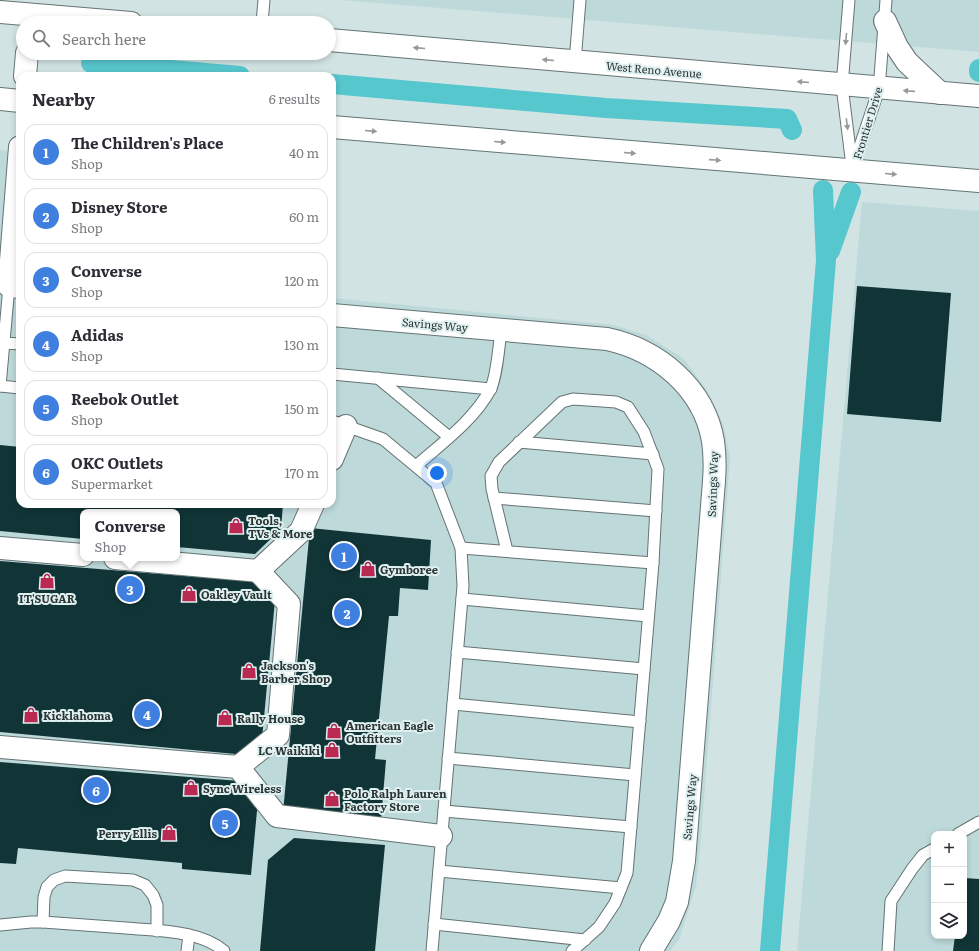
<!DOCTYPE html>
<meta charset="utf-8">
<style>
:root{--surface:#fff;--page:#f2f2f3;--text:#2b2b33;--muted:#7c7c81;--line:#e1e1e2;--accent:#b92952}
body{margin:0;font-family:Literata,serif;background:var(--page);color:var(--text)}
.controls{position:absolute;right:12px;bottom:12px;display:grid;overflow:hidden;border-radius:8px;box-shadow:0 2px 6px #0003}
.controls button{width:36px;height:36px;display:grid;place-items:center;padding:0;border:0;border-bottom:1px solid var(--line);background:var(--surface);color:var(--text);font:20px sans-serif}
.you{position:absolute;left:437px;top:473px;width:14px;height:14px;margin:-10px;border:3px solid #fff;border-radius:50%;background:#1a73e8;box-shadow:0 0 0 6px #1a73e833}
.badge{display:grid;place-items:center;width:26px;height:26px;border-radius:50%;background:var(--accent);color:#fff;font-size:13px;font-weight:700}
.pin{position:absolute;translate:-50% -50%;border:2px solid #fff;box-shadow:0 1px 4px #0006}
.popup{position:absolute;left:80px;top:509px;width:100px;height:52px;box-sizing:border-box;display:grid;place-content:center;border-radius:8px;background:var(--surface);filter:drop-shadow(0 1px 3px #0005);font-size:13px;white-space:nowrap;color:var(--muted)}
.popup b{font-size:15px;color:var(--text)}
.popup::after{content:'';position:absolute;left:50%;top:100%;margin-left:-8px;border:8px solid transparent;border-top-color:var(--surface)}
.list{margin:0;padding:0;list-style:none}
h2{display:flex;justify-content:space-between;align-items:center;height:52px;margin:0;padding:0 16px;font-size:17px}
h2 small{font-size:13px;font-weight:400;color:var(--muted)}
.list li{display:grid;grid-template-columns:26px 1fr auto;gap:12px;align-items:center;box-sizing:border-box;height:56px;margin:0 8px 8px;padding:0 8px;border:1px solid var(--line);border-radius:12px}
.list b{display:block;font-size:15px;white-space:nowrap}
.list p{margin:0;font-size:13px;white-space:nowrap;color:var(--muted)}
.list em{font-size:13px;font-style:normal;color:var(--muted)}
.icon{flex:none;width:22px;height:22px;fill:none;stroke:currentColor;stroke-width:2;stroke-linecap:round;stroke-linejoin:round}
.map{position:relative;flex:none;width:979px;height:951px;overflow:hidden}
.search{position:absolute;background:var(--surface);box-shadow:0 2px 6px #0003;left:16px;top:16px;width:320px;height:44px;display:flex;align-items:center;gap:10px;box-sizing:border-box;padding:0 14px;border-radius:22px;color:var(--muted);font-size:15px}
.panel{position:absolute;background:var(--surface);box-shadow:0 2px 6px #0003;left:16px;top:72px;width:320px;height:436px;border-radius:12px}
.map>svg:first-child{display:block}
.built{fill:#bed9da;fill-rule:evenodd}
.lines{fill:none;stroke-linecap:round;stroke-linejoin:round}
.canal{stroke:#56c7cd;stroke-width:20}
.building{fill:#113537}
.lane-casing{stroke:#647374;stroke-width:13}
.street-casing{stroke:#647374;stroke-width:24}
.primary-casing{stroke:#647374;stroke-width:24}
.lane{stroke:#fff;stroke-width:11}
.street{stroke:#fff;stroke-width:22}
.primary{stroke:#fff;stroke-width:22}
.oneway{fill:#969a9a}
.labels{text-anchor:middle;dominant-baseline:central;stroke-width:4;stroke-linejoin:round;paint-order:stroke}
.street-label{font-size:11px;fill:#2d3434;stroke:#dff0f1}
.poi-label{font-size:11px;font-weight:bold;fill:#2d3434;stroke:#dff0f1;text-anchor:start}
</style>
<div class="map">
<svg width="979" height="951" viewBox="0 0 979 951">
<rect width="100%" height="100%" fill="#d2e3e4"/>
<g class="built">
<path d="M342,0H979V52Z"/>
<path d="M0,150L20,152V504H332V298L614,325L646,335L683,358L707,390L723,423L730,458L701,839L696,886L679,940L670,951H0ZM83,512H177V558H83Z"/>
<path d="M862,202L979,211V951H797ZM934,834H964V936H934Z"/>
</g>
<g class="lines">
<g class="canal">
<path d="M91,63L240,76"/>
<path d="M979,72V69"/>
<path d="M332,84L606,108L787,119L792,130"/>
<path d="M830,251L851,192"/>
<path d="M770,951L826,260L823,190"/>
</g>
</g>
<g class="building">
<path d="M857,286L951,293L941,422L847,414Z"/>
<path d="M0,445L20,447V504H283L281,529L255,554L177,547V512H83V539L0,531Z"/>
<path d="M310,528L431,540L428,590L400,588L398,616H389L375,759L386,760L381,820L283,812Z"/>
<path d="M0,561L259,582L275,600L262,739L246,755L0,732Z"/>
<path d="M0,762L240,781L258,800L251,875L182,869V863L18,848L16,864L0,863Z"/>
<path d="M294,838L385,845L375,951H260L268,860Z"/>
<path d="M964,878L979,879V951H953L955,936H964Z"/>
</g>
<g class="lines">
<defs>
<g id="lane">
<path d="M849,0L842,86L852,166"/>
<path d="M262,23L264,0"/>
<path d="M575,62L580,0"/>
<path d="M852,170L879,89L886,0"/>
<path d="M4,343L20,344"/>
<path d="M332,374L491,389"/>
<path d="M378,378L449,437"/>
<path d="M0,386L9,286"/>
<path d="M0,386L20,388"/>
<path d="M332,421L383,439L436,483L461,548L463,586L432,951"/>
<path d="M519,442L653,454"/>
<path d="M416,466C442,443 473,421 490,390C497,377 499,345 501,330"/>
<path d="M494,498L656,511"/>
<path d="M461,548L653,563"/>
<path d="M507,551L492,489L491,476L499,462L562,402L573,399L616,402L628,407L644,432L658,469L653,563L627,873L615,903L599,927L572,951"/>
<path d="M462,599L648,616"/>
<path d="M457,652L644,669"/>
<path d="M453,704L640,722"/>
<path d="M448,758L635,775"/>
<path d="M444,811L631,827"/>
<path d="M958,834L979,822"/>
<path d="M439,871L621,888"/>
<path d="M43,922L44,897L47,887L54,880L65,876L133,880L145,885L153,895L157,905V931"/>
<path d="M434,924L585,940"/>
<path d="M0,925L31,922H43C70,924 98,926 126,928C156,931 200,930 224,951"/>
<path d="M187,951L189,935"/>
<path d="M888,951L891,901L912,869L923,855L934,849"/>
</g>
<g id="street">
<path d="M20,147L9,286L20,287"/>
<path d="M332,315L607,339C658,350 704,388 713,441C715,455 715,468 714,481L684,861L677,902L669,921L651,951"/>
<path d="M332,459L346,426"/>
<path d="M0,548L83,555"/>
<path d="M115,558L258,571"/>
<path d="M0,747L238,767L277,816L441,836"/>
<path d="M238,767L278,735L289,604L258,571L301,531L313,504"/>
</g>
<g id="primary">
<path d="M0,12L131,23"/>
<path d="M885,21L897,47L907,62L940,93"/>
<path d="M329,40L979,96"/>
<path d="M25,76L27,53"/>
<path d="M0,99L20,101"/>
<path d="M332,127L979,181"/>
</g>
</defs>
<use href="#lane" class="lane-casing"/>
<use href="#street" class="street-casing"/>
<use href="#primary" class="primary-casing"/>
<use href="#lane" class="lane"/>
<use href="#street" class="street"/>
<use href="#primary" class="primary"/>
</g>
<defs><path id="oneway-solid" d="M-6-.8H1V-3.2L6.5 0L1 3.2V.8H-6Z"/></defs>
<g class="oneway">
<use href="#oneway-solid" transform="translate(846 39) rotate(95)"/>
<use href="#oneway-solid" transform="translate(419 48) rotate(-175)"/>
<use href="#oneway-solid" transform="translate(548 60) rotate(-175)"/>
<use href="#oneway-solid" transform="translate(803 82) rotate(-175)"/>
<use href="#oneway-solid" transform="translate(909 91) rotate(-176)"/>
<use href="#oneway-solid" transform="translate(847 124) rotate(83)"/>
<use href="#oneway-solid" transform="translate(371 131) rotate(5)"/>
<use href="#oneway-solid" transform="translate(500 142) rotate(5)"/>
<use href="#oneway-solid" transform="translate(630 153) rotate(5)"/>
<use href="#oneway-solid" transform="translate(715 160) rotate(4)"/>
<use href="#oneway-solid" transform="translate(891 174) rotate(5)"/>
</g>
<defs>
<symbol id="shop-bare" viewBox="-9 -9 18 18"><path d="M-5-2.5h2.3a2.7 3.5 0 0 1 5.4 0H5L5.5 6h-11ZM-1.5-2.5h3a1.5 2.3 0 0 0-3 0Z" fill="#b92952" stroke="#dff0f1" stroke-width="2.5" paint-order="stroke"/></symbol>
</defs>
<g fill-rule="evenodd">
<use href="#shop-bare" x="225" y="515" width="22" height="22"/>
<use href="#shop-bare" x="357" y="558" width="22" height="22"/>
<use href="#shop-bare" x="36" y="570" width="22" height="22"/>
<use href="#shop-bare" x="178" y="583" width="22" height="22"/>
<use href="#shop-bare" x="238" y="660" width="22" height="22"/>
<use href="#shop-bare" x="20" y="704" width="22" height="22"/>
<use href="#shop-bare" x="214" y="707" width="22" height="22"/>
<use href="#shop-bare" x="323" y="720" width="22" height="22"/>
<use href="#shop-bare" x="321" y="739" width="22" height="22"/>
<use href="#shop-bare" x="180" y="777" width="22" height="22"/>
<use href="#shop-bare" x="321" y="788" width="22" height="22"/>
<use href="#shop-bare" x="158" y="822" width="22" height="22"/>
</g>
<g class="labels">
<g class="street-label">
<text transform="translate(654 69) rotate(5)">West Reno Avenue</text>
<text transform="translate(867 123) rotate(-73)">Frontier Drive</text>
<text transform="translate(435 324) rotate(5)">Savings Way</text>
<text transform="translate(712 484) rotate(-88)">Savings Way</text>
<text transform="translate(689 807) rotate(-85)">Savings Way</text>
</g>
<g class="poi-label">
<text x="248" y="520">Tools,<tspan x="248" dy="13">TVs &amp; More</tspan></text>
<text x="380" y="569">Gymboree</text>
<text x="201" y="594">Oakley Vault</text>
<text x="47" y="598" text-anchor="middle">IT'SUGAR</text>
<text x="261" y="665">Jackson's<tspan x="261" dy="13">Barber Shop</tspan></text>
<text x="43" y="715">Kicklahoma</text>
<text x="237" y="718">Rally House</text>
<text x="346" y="725">American Eagle<tspan x="346" dy="13">Outfitters</tspan></text>
<text x="320" y="750" text-anchor="end">LC Waikiki</text>
<text x="203" y="788">Sync Wireless</text>
<text x="344" y="793">Polo Ralph Lauren<tspan x="344" dy="13">Factory Store</tspan></text>
<text x="157" y="833" text-anchor="end">Perry Ellis</text>
</g>
</g>
</svg>
<div class="controls">
<button>+</button>
<button>−</button>
<button><svg class="icon" aria-label="layers" viewBox="0 0 24 24"><path d="M12 4l9 5-9 5-9-5zM3 14l9 5 9-5"/></svg></button>
</div>
<div class="you"></div>
<div class="pin badge" style="left:344px;top:556px;background:#3f7fe0">1</div>
<div class="pin badge" style="left:347px;top:613px;background:#3f7fe0">2</div>
<div class="pin badge" style="left:130px;top:589px;background:#3f7fe0">3</div>
<div class="popup"><b>Converse</b>Shop</div>
<div class="pin badge" style="left:147px;top:714px;background:#3f7fe0">4</div>
<div class="pin badge" style="left:225px;top:823px;background:#3f7fe0">5</div>
<div class="pin badge" style="left:96px;top:790px;background:#3f7fe0">6</div>
<div class="search"><svg class="icon" aria-label="search" viewBox="0 0 24 24"><circle cx="10" cy="10" r="6"/><path d="M15 15l6 6"/></svg>Search here</div>
<section class="panel">
<h2>Nearby<small>6 results</small></h2>
<ul class="list">
<li><span class="badge" style="background:#3f7fe0">1</span><div><b>The Children's Place</b><p>Shop</p></div><em>40 m</em></li>
<li><span class="badge" style="background:#3f7fe0">2</span><div><b>Disney Store</b><p>Shop</p></div><em>60 m</em></li>
<li><span class="badge" style="background:#3f7fe0">3</span><div><b>Converse</b><p>Shop</p></div><em>120 m</em></li>
<li><span class="badge" style="background:#3f7fe0">4</span><div><b>Adidas</b><p>Shop</p></div><em>130 m</em></li>
<li><span class="badge" style="background:#3f7fe0">5</span><div><b>Reebok Outlet</b><p>Shop</p></div><em>150 m</em></li>
<li><span class="badge" style="background:#3f7fe0">6</span><div><b>OKC Outlets</b><p>Supermarket</p></div><em>170 m</em></li>
</ul>
</section>
</div>
